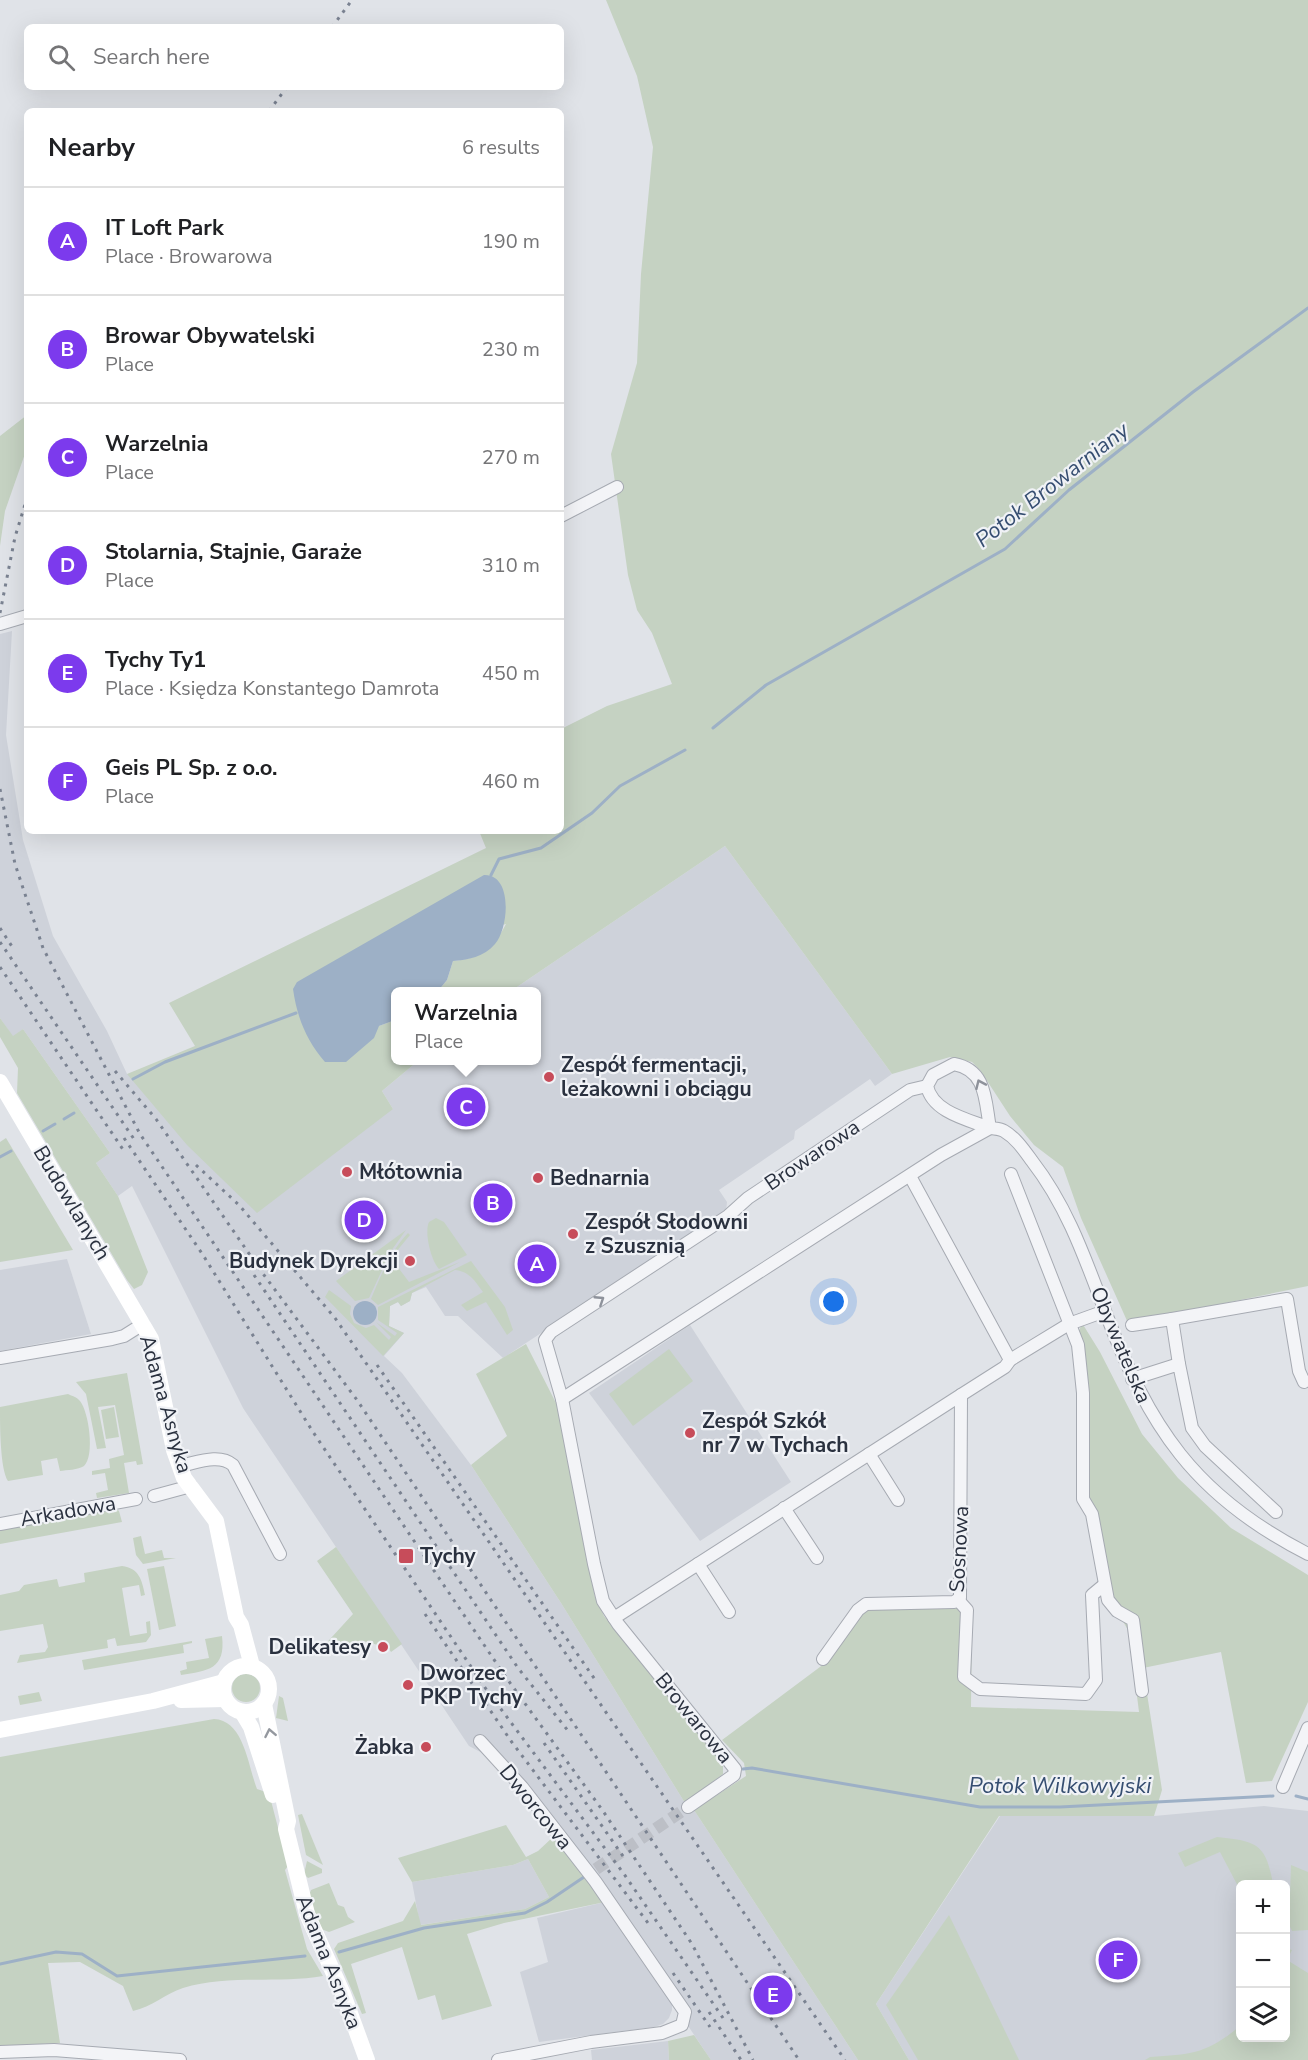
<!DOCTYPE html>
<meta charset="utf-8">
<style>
:root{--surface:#fff;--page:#f2f2f2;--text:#202124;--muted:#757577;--line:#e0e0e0;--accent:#7c3aed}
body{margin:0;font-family:"Nunito Sans",sans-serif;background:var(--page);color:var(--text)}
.controls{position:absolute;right:18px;bottom:18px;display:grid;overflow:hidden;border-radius:9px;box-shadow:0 6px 24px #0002}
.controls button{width:54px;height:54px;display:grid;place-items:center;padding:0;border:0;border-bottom:2px solid var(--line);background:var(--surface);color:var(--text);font:30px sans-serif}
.you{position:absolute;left:834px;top:1302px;width:21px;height:21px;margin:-15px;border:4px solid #fff;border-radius:50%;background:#1a73e8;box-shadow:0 0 0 9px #1a73e833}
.badge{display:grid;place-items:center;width:39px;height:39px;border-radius:50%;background:var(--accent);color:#fff;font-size:20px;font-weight:700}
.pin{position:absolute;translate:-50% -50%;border:3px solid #fff;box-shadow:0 2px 6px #0006}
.popup{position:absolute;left:391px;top:987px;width:150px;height:78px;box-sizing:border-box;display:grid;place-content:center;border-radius:9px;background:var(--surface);filter:drop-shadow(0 2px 4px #0005);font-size:20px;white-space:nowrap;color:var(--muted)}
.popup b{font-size:22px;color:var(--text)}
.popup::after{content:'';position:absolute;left:50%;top:100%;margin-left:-12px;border:12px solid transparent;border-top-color:var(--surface)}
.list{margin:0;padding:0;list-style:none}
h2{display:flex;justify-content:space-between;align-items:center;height:78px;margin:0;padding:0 24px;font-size:26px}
h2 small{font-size:20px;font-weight:400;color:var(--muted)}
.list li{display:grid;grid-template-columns:39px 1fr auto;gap:18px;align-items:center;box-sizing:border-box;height:108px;padding:0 24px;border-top:2px solid var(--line)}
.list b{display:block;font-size:22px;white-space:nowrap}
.list p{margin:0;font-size:20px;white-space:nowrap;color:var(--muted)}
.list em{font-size:20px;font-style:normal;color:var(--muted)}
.icon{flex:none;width:33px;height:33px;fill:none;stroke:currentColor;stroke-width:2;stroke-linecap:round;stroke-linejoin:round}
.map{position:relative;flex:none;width:1308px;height:2060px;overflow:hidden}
.search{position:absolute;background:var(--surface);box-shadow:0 6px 24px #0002;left:24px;top:24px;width:540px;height:66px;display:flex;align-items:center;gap:15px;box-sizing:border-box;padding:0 21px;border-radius:9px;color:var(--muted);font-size:22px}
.panel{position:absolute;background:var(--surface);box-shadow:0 6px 24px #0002;left:24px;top:108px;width:540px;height:726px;border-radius:9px}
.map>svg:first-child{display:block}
.built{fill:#ced2da;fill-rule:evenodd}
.green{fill:#c5d2c2}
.water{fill:#9db0c6}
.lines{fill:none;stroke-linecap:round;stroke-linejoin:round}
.stream{stroke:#9db0c6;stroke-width:3}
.street-tunnel{stroke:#bcbfc6;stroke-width:12;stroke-dasharray:12 6;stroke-linecap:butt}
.street-casing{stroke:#a6aab2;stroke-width:14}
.street{stroke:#f3f4f7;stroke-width:12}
.secondary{stroke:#fff;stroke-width:16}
.rail{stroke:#7a8291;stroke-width:3;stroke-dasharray:3 6;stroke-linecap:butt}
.oneway{stroke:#8e929b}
.oneway2{stroke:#94989f}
.poi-dot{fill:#c74c5a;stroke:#f0f2f6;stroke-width:2}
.labels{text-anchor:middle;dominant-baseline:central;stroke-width:4.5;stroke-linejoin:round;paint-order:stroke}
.poi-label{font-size:21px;font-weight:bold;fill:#2a313f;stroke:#f0f2f6;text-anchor:start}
.street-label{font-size:21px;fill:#2a313f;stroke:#f0f2f6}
.water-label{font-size:22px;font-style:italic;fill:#364e71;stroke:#f0f2f6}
</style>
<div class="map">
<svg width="1308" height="2060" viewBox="0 0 1308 2060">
<rect width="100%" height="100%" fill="#e0e3e8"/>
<g class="built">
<path d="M12,631L6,735L23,840L53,936L107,1031L127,1074L393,1109L382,1091L418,1061L536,1060V992L511,991L725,846L892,1074L875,1086L870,1079L795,1131L794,1139L719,1190L727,1202L726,1211L720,1216L503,1358L458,1316H445L426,1287L412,1293L410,1301L401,1306L398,1302L390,1306L389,1326L404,1333L384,1356L402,1373L471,1465L561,1603L685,1803L694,1810L858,2060H711L672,2002V2010L669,2018L663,2024L654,2027L539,2042L520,1972L548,1962L537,1918L605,1902L545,1826L542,1817L486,1755L469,1746L243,1408L132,1186L118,1196L96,1163L110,1153L23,1029L13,1037L0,1018V634Z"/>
<path d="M67,1259L91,1334L0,1351V1270Z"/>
<path d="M690,1325L791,1482L700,1541L589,1393Z"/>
<path d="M1264,1806L1308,1811V2060H909L876,2004L1000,1816H1154ZM1240,1884H1286V2038H1240Z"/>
<path d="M528,1859L549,1897L525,1909L420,1925L412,1882L513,1865Z"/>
<path d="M668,2041L669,2060H592L591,2050Z"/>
</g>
<g class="green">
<path d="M606,0H1308V1286L1128,1323L1081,1218L1063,1167L1034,1145L1010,1116L980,1070L972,1062L950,1057L892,1074L725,846L511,991H438L447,980L453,961C482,958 492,950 506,924L297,982L379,1026L395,1020L396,1060L418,1061L382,1091L393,1109L257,1213L187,1145L127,1074L195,1046L169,1003L486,848L479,831H561V729L607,706L672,684L652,633L637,610L628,575L611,454L637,363L641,274L653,147L637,76Z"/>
<path d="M27,415V448L5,511L0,546V436Z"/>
<path d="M0,1018L13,1036L23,1029L110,1153L96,1163L118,1196L148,1272L142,1285L134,1289L127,1280L17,1093L18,1068L0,1037Z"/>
<path d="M6,1138L73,1250L0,1262V1142Z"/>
<path d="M436,1218L444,1222L467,1255L439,1269C431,1261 424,1232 429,1222Z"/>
<path d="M406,1230L391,1251L369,1298L355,1301L336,1281Z"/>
<path d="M408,1233L410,1235L391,1258L409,1282L460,1262L378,1305L371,1299C381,1275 390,1252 408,1233Z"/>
<path d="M471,1261L505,1307L513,1330L507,1335L486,1302L467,1311L461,1305L483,1292C474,1280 470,1272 455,1270L412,1293L410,1301L401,1306L398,1302L390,1306L389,1326L404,1333L383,1356L325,1297L329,1290L351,1306L350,1314L354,1323L366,1328L374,1325L389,1340L391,1337L376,1322L395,1336L397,1333L378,1320V1307Z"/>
<path d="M1082,1323L1100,1352L1142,1434L1178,1478L1231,1528L1308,1575V1702L1272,1781L1246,1783L1221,1652L1143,1668L1162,1790L1154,1816H999L876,2004L909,2060H858L694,1810L746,1776L744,1763L722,1740L828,1661L861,1614L868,1609L880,1605H972L971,1707L1139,1712L1129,1632L1110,1598L1089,1501L1088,1392L1079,1331Z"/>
<path d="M526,1344L557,1405L595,1597L604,1616L723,1762V1774L685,1803L561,1603L471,1465L507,1436L476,1374Z"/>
<path d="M669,1349L693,1381L633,1426L609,1394Z"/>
<path d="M127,1373L143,1464L137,1465L136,1461L124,1463L129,1493L97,1498L96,1493L108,1490L105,1473L92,1475V1471L110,1468L109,1459L124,1455L115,1405L98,1407L106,1448L97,1449L86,1394L76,1382Z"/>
<path d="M68,1394C72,1396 77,1397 80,1401C89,1412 95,1456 84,1466C78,1470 67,1470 60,1471L57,1458L41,1461L43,1475L8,1481C0,1469 0,1425 0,1407Z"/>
<path d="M114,1407L119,1437L106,1439L101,1410Z"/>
<path d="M114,1507L119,1511L122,1522L0,1544V1527Z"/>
<path d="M141,1536L145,1554L162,1550L164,1558H176L143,1564L136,1555L133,1538Z"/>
<path d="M336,1547L402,1644L391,1652L384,1641L378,1645L363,1641L320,1650L353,1614L317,1561Z"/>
<path d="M122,1566C139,1568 142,1580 145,1595L141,1596L139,1585L122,1588L130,1636L147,1633L146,1622L150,1621L151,1635L146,1642L117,1646L115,1638L107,1640L108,1648L17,1663L20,1655L45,1652L48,1647L43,1624L0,1631V1595L19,1591L24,1585L57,1579L59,1587L85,1582L84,1573Z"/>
<path d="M164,1566L176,1626L159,1630L147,1569Z"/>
<path d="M222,1636C226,1669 208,1671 181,1675L180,1671L187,1669L186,1662L209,1658L205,1639Z"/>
<path d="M192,1641V1643L183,1645L184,1653L84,1670L82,1660Z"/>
<circle cx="246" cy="1688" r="14"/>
<path d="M39,1692L42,1701L20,1705L18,1696Z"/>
<path d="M279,1696L283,1698L288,1721L276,1718Z"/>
<path d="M214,1719C244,1720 248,1766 257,1789L269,1793L288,1866L285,1870L307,1949L323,1976C279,1984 228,1974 183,1988C165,1994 152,2007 133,2011L123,1986L80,1962L48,1963L60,2043L0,2046V1757Z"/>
<path d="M302,1814L323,1865L306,1855L298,1815Z"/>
<path d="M506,1825L526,1857L538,1851L553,1837L605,1902L504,1923L467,1934L492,2006L442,2020L435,1995L418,2000L402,1947L351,1964L366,2013L362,2014L334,1949L338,1943L403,1921L415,1901L421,1925L525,1909L549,1897L528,1859L513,1865L412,1882L398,1858Z"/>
<path d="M1217,1837C1256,1841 1266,1843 1273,1884H1240V1890L1220,1852L1185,1867L1178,1853Z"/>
<path d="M307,1861L322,1869V1873L308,1878L304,1874Z"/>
<path d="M1291,1865L1308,1872V1930L1292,1931L1289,1925Z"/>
<path d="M329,1883L338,1905L344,1907L348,1917L355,1922L329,1932L321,1929L309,1895L311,1890Z"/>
<path d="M949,1915L1019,2060H918L886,2005Z"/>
<path d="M1286,1948L1292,1950L1287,1960L1308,1973V2060H1145L1150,2057C1193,2054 1206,2054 1240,2026V2038H1286Z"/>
<path d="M694,2035L711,2060H669L668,2041Z"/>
</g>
<g class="water">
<path d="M484,875C513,874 509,928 495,944C484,957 468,960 453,961L447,980L438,991L396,992L395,1020L379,1026L374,1038L346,1062H325C306,1040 297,1017 293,989L297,982Z"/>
<circle cx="365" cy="1313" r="12"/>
</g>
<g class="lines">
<g class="stream">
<path d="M713,728L766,685L1005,549L1069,490L1193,392L1308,308"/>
<path d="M491,875L499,859L541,848L592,813L620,786L685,750"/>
<path d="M133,1079L165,1062L296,1013"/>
<path d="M64,1119L74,1113"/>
<path d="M43,1131L55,1124"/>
<path d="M0,1157L11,1151"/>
<path d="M743,1769L752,1768L980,1807H1060L1273,1796"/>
<path d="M1296,1796L1308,1799"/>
<path d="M339,1952L424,1928L525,1913L547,1902L584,1877"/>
<path d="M0,1964L56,1952L82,1954L117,1976L305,1956"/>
</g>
<path class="street-tunnel" d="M596,1869L688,1807"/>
<defs>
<g id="street">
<path d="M561,516L617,487"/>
<path d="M0,624L27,616"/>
<path d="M990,1128C985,1101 987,1070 954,1064L933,1075L927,1086C932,1111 965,1119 987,1127C993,1129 999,1128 1004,1131C1016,1138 1024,1150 1032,1161C1067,1206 1085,1258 1105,1311C1149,1427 1194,1496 1308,1554"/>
<path d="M1011,1174L1078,1345L1083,1393V1499L1092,1514L1108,1600L1117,1611L1133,1620L1142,1691"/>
<path d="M1132,1325L1172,1319"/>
<path d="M0,1358L112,1339L124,1336L143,1324"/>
<path d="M1010,1360L1069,1324L1105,1311"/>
<path d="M1179,1364L1172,1319L1287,1299L1299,1371L1304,1382"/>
<path d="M1132,1379L1179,1364L1192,1428L1205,1446L1276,1512"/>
<path d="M562,1399L941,1155L990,1128"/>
<path d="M869,1454L898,1500"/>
<path d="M179,1466C196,1463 219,1453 233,1465L280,1554"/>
<path d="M154,1496L191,1486"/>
<path d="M784,1508L817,1558"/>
<path d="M0,1524L136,1499"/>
<path d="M698,1564L729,1612"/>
<path d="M958,1600L967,1610L964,1677L980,1689L1086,1694L1096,1680L1092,1595L1104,1585"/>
<path d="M614,1618L961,1395"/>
<path d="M823,1659L858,1610L866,1604L954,1602L960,1598L961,1395L1005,1367L1010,1360L910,1176"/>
<path d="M480,1741L522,1787L595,1881L685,2012L682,2025L662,2033L591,2042L498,2060"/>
<path d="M1283,1787L1308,1728"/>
<path d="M688,1807L734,1775L735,1769L618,1624L603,1601L594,1564L562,1399L545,1340L551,1332L728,1216L748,1198L910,1090L927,1086"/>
<path d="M0,2052L54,2050L180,2060"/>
</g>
</defs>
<use href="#street" class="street-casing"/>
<use href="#street" class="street"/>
<g class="secondary">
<path d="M0,1082L151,1339L174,1450L184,1478L216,1521L236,1617L241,1625L252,1666"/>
<circle cx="246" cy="1689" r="23"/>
<path d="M181,1700L225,1699"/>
<path d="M264,1704L288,1821L286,1829L307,1914L343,1994L367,2060"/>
<path d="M242,1712L251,1727L273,1795"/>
<path d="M0,1730L153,1701L224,1682"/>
</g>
<g class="rail">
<path d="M332,27L352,0"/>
<path d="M269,111L287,87"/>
<path d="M0,613L15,537L27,498"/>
<path d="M0,789L15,864L43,948L140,1134L505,1676L603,1811L692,1944L753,2060"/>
<path d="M0,928L13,948"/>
<path d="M0,942L136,1142"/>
<path d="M0,967L124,1151"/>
<path d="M115,1071L156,1119L261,1271L357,1400L799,2060"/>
<path d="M124,1138L203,1255L313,1432L486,1689L624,1874L723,2018"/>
<path d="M196,1165L239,1205L335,1318L845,2060"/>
<path d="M254,1275L518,1668L569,1732"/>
<path d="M377,1365L596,1681"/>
<path d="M425,1614L511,1741L648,1923"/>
<path d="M544,1743L625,1859"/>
<path d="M673,1973L710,2027"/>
<path d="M709,2012L741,2060"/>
</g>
</g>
<defs><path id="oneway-chevron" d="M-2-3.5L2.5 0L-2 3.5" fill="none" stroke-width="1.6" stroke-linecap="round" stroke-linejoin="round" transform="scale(1.5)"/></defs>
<g class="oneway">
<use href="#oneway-chevron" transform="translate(980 1084) rotate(-114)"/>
<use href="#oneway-chevron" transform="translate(600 1300) rotate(-33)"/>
</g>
<use class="oneway2" href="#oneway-chevron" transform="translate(270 1733) rotate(-101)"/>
<g class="poi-dot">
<circle cx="549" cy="1077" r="6"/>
<circle cx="347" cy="1172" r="6"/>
<circle cx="538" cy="1178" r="6"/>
<circle cx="573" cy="1234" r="6"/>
<circle cx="410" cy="1261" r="6"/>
<circle cx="690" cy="1433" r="6"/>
<rect x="398" y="1548" width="16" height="16" rx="3"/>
<circle cx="383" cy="1647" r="6"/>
<circle cx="408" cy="1685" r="6"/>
<circle cx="426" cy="1747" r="6"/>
</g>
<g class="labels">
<g class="poi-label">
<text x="561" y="1065">Zespół fermentacji,<tspan x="561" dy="24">leżakowni i obciągu</tspan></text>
<text x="359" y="1172">Młótownia</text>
<text x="550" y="1178">Bednarnia</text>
<text x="585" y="1222">Zespół Słodowni<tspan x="585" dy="24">z Szusznią</tspan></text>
<text x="398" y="1261" text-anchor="end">Budynek Dyrekcji</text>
<text x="702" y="1421">Zespół Szkół<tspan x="702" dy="24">nr 7 w Tychach</tspan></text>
<text x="420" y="1556">Tychy</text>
<text x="371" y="1647" text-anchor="end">Delikatesy</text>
<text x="420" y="1673">Dworzec<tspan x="420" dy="24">PKP Tychy</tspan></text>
<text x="414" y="1747" text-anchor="end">Żabka</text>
</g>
<g class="street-label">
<text transform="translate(812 1155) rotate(-34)">Browarowa</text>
<text transform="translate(72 1203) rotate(59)">Budowlanych</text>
<text transform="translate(1121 1345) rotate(67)">Obywatelska</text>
<text transform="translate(166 1404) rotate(74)">Adama Asnyka</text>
<text transform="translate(68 1511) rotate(-10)">Arkadowa</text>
<text transform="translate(959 1549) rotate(-87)">Sosnowa</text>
<text transform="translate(694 1718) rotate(51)">Browarowa</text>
<text transform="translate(536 1807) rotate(51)">Dworcowa</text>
<text transform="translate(329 1962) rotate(68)">Adama Asnyka</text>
</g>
<g class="water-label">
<text transform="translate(1052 485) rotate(-38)">Potok Browarniany</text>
<text x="1060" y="1786">Potok Wilkowyjski</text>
</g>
</g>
</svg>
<div class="controls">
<button>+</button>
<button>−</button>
<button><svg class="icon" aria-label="layers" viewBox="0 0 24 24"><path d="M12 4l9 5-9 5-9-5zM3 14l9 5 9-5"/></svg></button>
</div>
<div class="you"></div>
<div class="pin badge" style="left:537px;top:1264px">A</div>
<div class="pin badge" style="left:493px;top:1203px">B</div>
<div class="pin badge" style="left:466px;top:1107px">C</div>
<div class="popup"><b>Warzelnia</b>Place</div>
<div class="pin badge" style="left:364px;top:1220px">D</div>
<div class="pin badge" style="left:773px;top:1995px">E</div>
<div class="pin badge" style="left:1118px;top:1960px">F</div>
<div class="search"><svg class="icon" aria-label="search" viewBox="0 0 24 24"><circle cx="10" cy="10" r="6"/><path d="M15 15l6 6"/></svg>Search here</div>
<section class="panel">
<h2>Nearby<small>6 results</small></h2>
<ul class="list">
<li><span class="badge">A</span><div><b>IT Loft Park</b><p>Place · Browarowa</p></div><em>190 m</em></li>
<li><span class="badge">B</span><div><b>Browar Obywatelski</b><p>Place</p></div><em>230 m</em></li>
<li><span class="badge">C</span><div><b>Warzelnia</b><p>Place</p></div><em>270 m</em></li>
<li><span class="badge">D</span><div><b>Stolarnia, Stajnie, Garaże</b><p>Place</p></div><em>310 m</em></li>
<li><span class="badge">E</span><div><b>Tychy Ty1</b><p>Place · Księdza Konstantego Damrota</p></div><em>450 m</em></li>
<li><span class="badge">F</span><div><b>Geis PL Sp. z o.o.</b><p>Place</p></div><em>460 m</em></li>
</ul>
</section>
</div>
